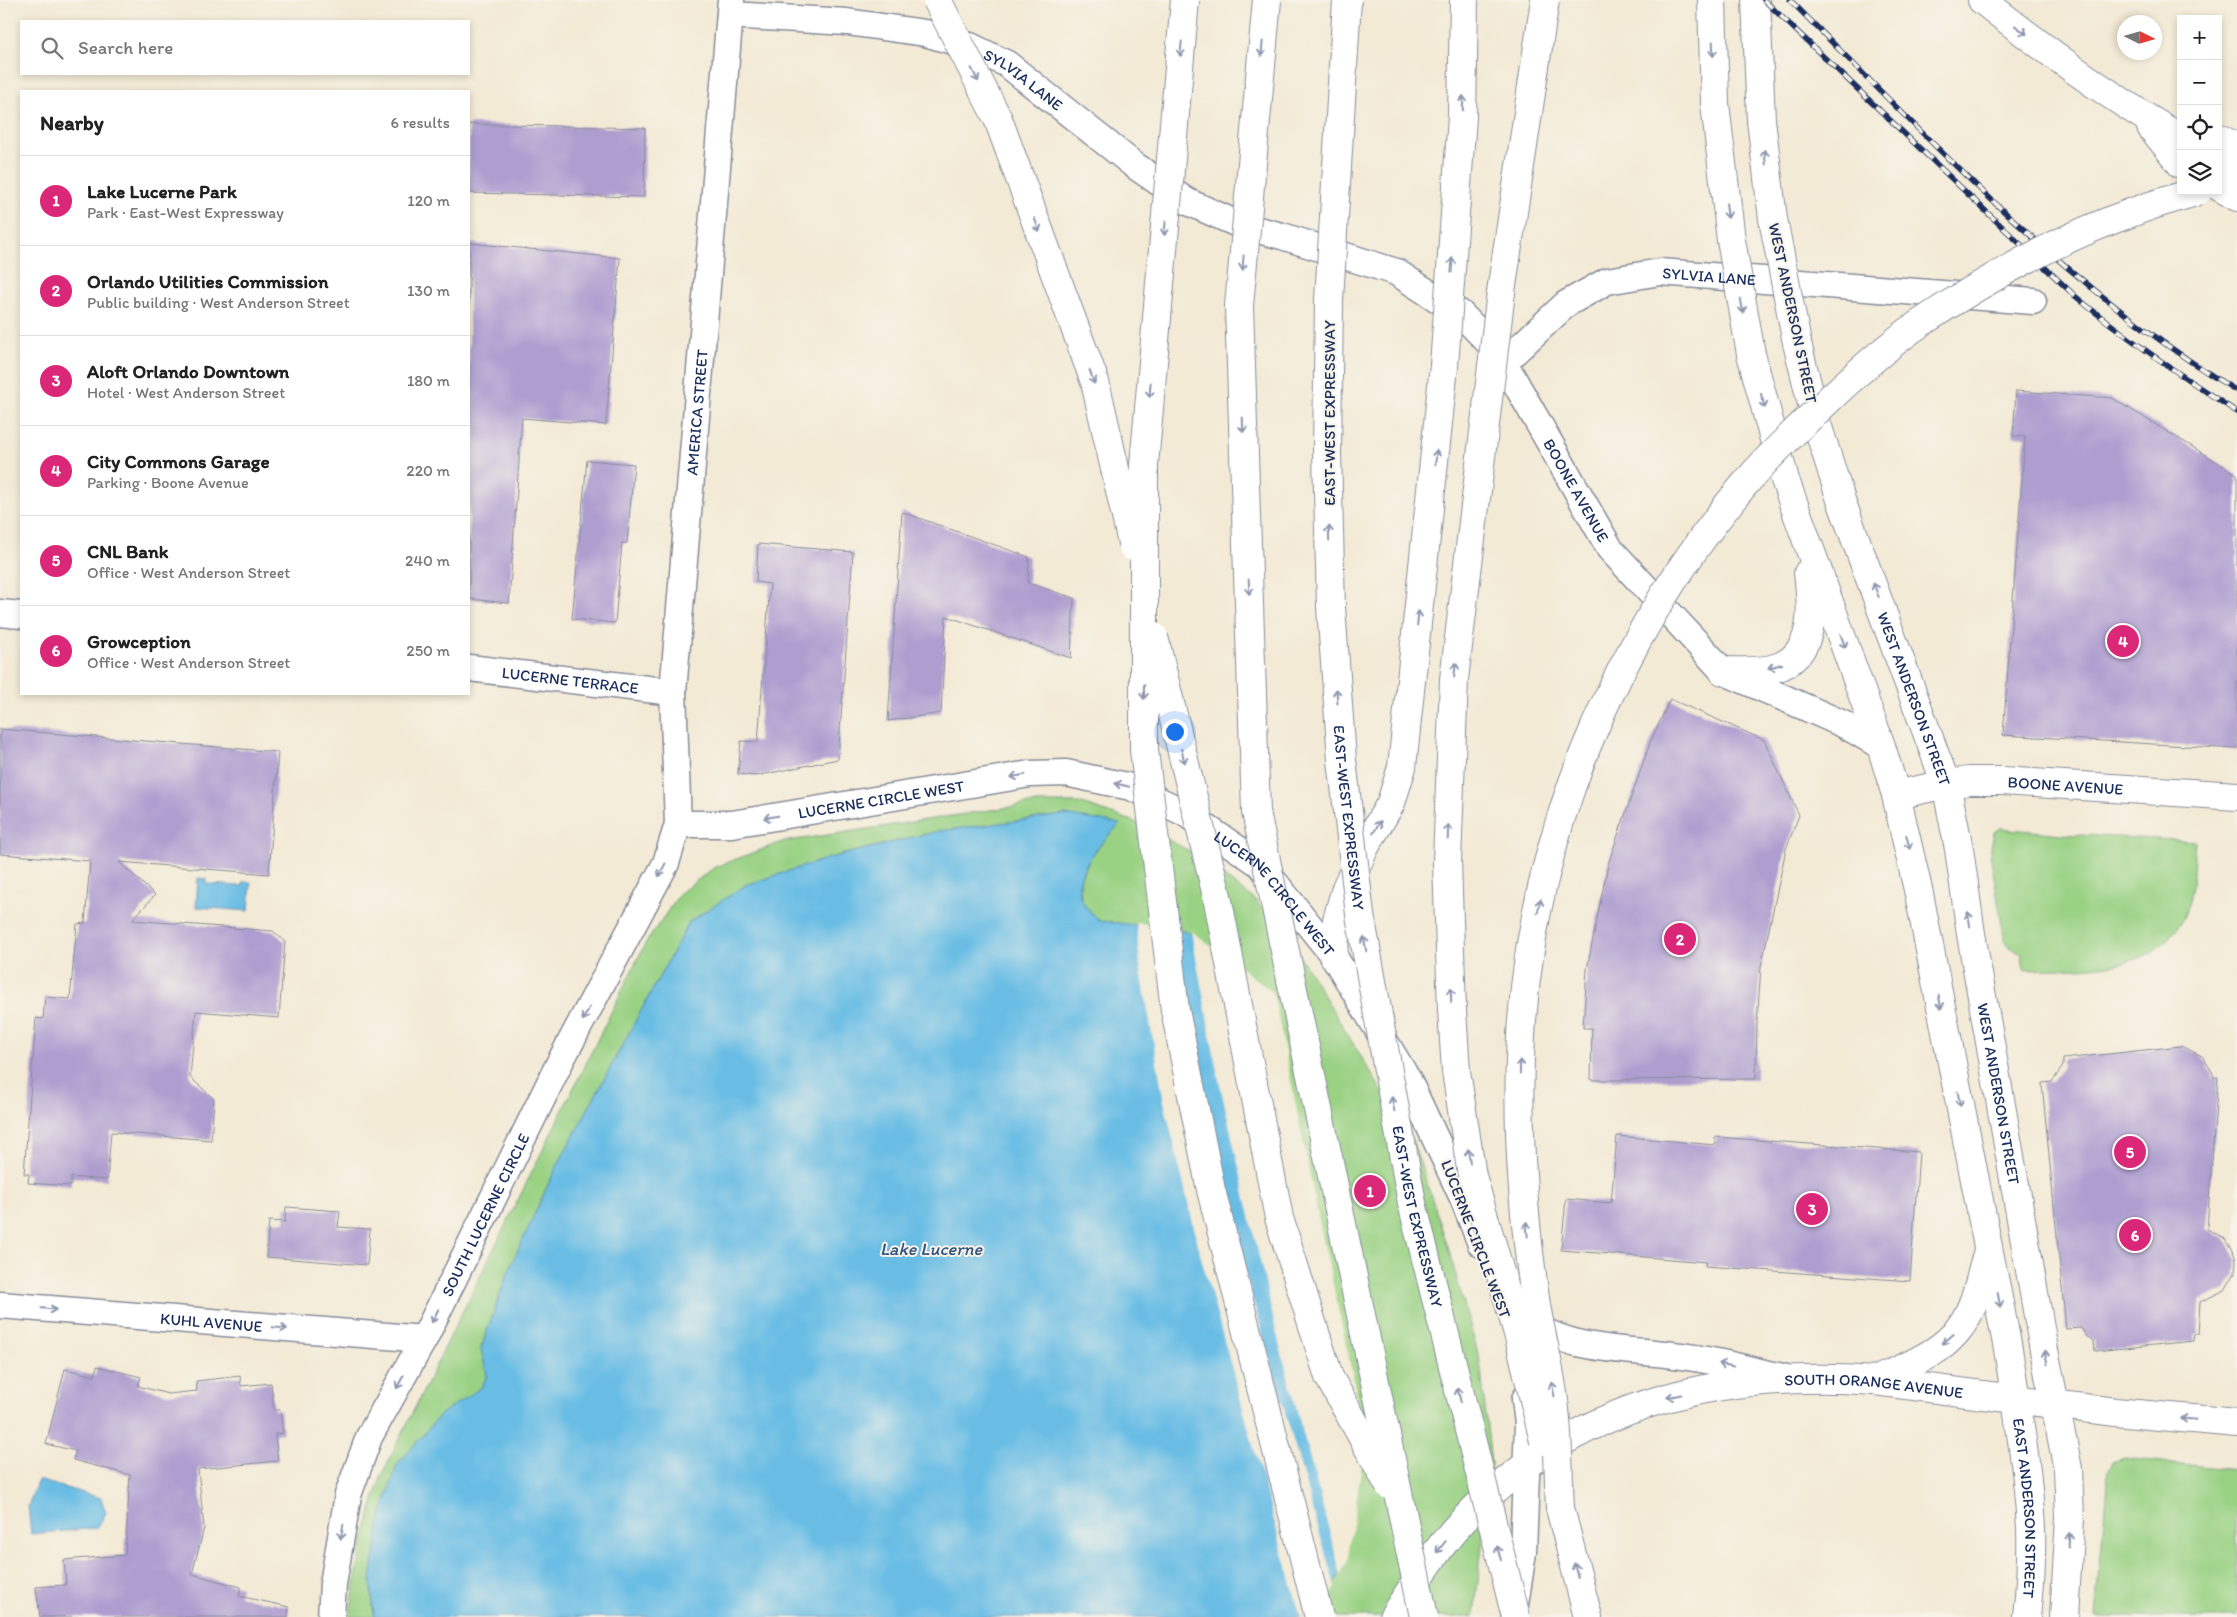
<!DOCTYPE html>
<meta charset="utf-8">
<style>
:root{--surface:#fff;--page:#f6f6f6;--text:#222;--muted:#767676;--line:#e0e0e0;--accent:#db2777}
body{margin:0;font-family:Itim,sans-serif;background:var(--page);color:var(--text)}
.controls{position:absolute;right:15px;top:15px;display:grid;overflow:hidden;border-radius:0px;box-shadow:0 2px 8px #0003}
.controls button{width:45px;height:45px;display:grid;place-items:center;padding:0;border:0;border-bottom:1px solid var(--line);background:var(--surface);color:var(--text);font:25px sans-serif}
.compass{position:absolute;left:2117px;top:15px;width:45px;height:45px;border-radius:50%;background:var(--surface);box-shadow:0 2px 8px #0003;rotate:95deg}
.you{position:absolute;left:1174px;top:731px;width:18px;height:18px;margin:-12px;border:4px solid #fff;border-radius:50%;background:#1a73e8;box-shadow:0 0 0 8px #1a73e833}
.badge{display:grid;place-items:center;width:32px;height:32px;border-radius:50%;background:var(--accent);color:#fff;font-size:16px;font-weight:700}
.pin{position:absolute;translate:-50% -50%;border:2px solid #fff;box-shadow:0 1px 5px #0006}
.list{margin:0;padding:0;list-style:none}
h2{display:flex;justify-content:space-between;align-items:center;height:65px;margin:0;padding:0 20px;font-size:21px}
h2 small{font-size:16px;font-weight:400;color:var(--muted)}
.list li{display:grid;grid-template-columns:32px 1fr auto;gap:15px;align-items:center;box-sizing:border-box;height:90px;padding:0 20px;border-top:1px solid var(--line)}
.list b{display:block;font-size:19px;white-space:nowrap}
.list p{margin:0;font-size:16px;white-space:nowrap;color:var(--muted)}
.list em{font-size:16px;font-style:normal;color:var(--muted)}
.icon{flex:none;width:28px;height:28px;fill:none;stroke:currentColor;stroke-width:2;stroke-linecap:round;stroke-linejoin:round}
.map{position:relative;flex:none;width:2237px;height:1617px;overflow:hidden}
.search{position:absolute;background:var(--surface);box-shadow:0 2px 8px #0003;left:20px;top:20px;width:450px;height:55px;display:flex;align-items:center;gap:12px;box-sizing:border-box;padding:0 18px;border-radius:0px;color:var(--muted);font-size:19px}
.panel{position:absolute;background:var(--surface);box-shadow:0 2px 8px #0003;left:20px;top:90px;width:450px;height:605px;border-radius:0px}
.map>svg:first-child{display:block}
.green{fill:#9ad284;stroke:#5a8071}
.water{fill:#69bde5;stroke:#4276a2}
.pier{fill:#f3ead5}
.building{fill:#ae9ed0}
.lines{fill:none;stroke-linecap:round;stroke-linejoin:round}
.minor-casing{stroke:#878c9a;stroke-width:29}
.tertiary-casing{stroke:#878c9a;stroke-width:30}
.secondary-casing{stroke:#878c9a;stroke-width:30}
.primary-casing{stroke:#878c9a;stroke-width:30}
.motorway-casing{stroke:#878c9a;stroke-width:30}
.minor{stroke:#fff;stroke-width:26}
.tertiary{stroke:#fff;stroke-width:28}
.secondary{stroke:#fff;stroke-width:28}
.primary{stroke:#fff;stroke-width:28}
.motorway{stroke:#fff;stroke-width:28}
.rail-casing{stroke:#1b2f5e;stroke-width:5.5}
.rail{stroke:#f7f3e8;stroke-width:4;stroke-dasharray:11;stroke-linecap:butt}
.secondary-bridge-casing{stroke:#878c9a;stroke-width:30;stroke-linecap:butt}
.motorway-bridge-casing{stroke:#878c9a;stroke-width:30;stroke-linecap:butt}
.secondary-bridge{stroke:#fff;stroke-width:28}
.motorway-bridge{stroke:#fff;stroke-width:28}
.oneway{stroke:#8d97ae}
.labels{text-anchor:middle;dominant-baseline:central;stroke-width:4;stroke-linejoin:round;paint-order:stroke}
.street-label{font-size:16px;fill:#1b2f5e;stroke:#f7f3e8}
.water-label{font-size:18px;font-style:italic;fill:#2e5280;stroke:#f7f3e8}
</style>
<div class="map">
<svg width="2237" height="1617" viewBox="0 0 2237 1617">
<rect width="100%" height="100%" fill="#f7f3e8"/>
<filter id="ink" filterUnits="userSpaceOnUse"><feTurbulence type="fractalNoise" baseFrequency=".02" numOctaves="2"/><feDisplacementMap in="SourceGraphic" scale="10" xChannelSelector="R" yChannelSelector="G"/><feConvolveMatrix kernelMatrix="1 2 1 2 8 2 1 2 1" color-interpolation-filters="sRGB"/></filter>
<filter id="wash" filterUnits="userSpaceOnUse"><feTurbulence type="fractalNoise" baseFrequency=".0096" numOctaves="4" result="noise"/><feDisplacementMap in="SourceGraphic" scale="20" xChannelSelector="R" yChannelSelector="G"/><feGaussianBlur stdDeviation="1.12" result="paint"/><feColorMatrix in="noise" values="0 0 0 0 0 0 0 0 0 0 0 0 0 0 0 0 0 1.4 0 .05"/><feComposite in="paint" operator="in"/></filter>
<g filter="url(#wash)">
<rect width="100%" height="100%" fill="#f3ead5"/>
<g class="green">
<path d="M1036,803H1079L1133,821L1191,852L1255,900L1289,938L1413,1142L1447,1244L1480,1361L1491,1464L1474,1617H1317L1187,931L1100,922L1081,901L1080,879L1091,856L1119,824L1064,815L939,831L829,858L746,885L689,922L555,1170L507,1274L481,1348L487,1375L482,1387L468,1398L371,1579L374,1617H350C356,1568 367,1521 382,1474L645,944L680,893L715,867L782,842Z"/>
<path d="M2000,828L2061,834L2195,841C2193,865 2194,894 2184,916C2175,935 2157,952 2137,959C2104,969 2058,969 2024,970L2022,954C2013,950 2008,947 2004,937L1990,853L1994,832Z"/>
<path d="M2125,1458L2237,1470V1617H2096L2108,1470L2112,1462Z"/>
</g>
<g class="water">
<path d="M1064,815L1120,824C1103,842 1069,873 1082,901C1085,908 1095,916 1100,921L1187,931L1271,993L1345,1563L1317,1617H374L371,1579L381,1516L397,1465L441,1414L482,1387L487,1375L481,1349L507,1274L555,1170L689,922L746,885L829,858L939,831Z"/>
<path d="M198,878L206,879V884L243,886V882H251L249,911L196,907Z"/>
<path d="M38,1480L101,1498L106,1513L97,1528L31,1534L28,1506Z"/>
</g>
<g class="pier">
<path d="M1136,923L1175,927L1185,1002L1228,1206L1248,1283L1335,1587L1320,1617H1301L1202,1261L1164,1102L1140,965Z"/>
<path d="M1191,931L1273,992L1317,1211L1366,1437L1347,1563L1341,1575L1277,1335L1219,1080Z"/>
</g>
<g id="blocks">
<g class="building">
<path d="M469,124L645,128L644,197L469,193Z"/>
<path d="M469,243L620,258L606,425L522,418L509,603L469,599Z"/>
<path d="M2016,391L2112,398L2237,474V749L2003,735L2025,437L2013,436Z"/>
<path d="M587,460L634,464L627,543H622L615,623L572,619Z"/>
<path d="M902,512L1029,557L1028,583L1074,598L1071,658L946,616L941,713L888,721Z"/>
<path d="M758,544L853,552L838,759L756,776L738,774L741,741L758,742L770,584L756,582Z"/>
<path d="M1670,699L1764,740L1799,815L1786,849L1761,967L1757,1022L1756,1079L1591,1080L1592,1028H1583L1587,969L1608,864L1650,743Z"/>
<path d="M0,729L278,752L269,874L119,862L155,895L132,920L273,931L285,942L279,1018L196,1011L190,1077L214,1099L211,1140L111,1132L107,1180L71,1177V1186L28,1183L29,1174H24L36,1018L43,1019L45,997L70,999L77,924L85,923L90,861L0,854Z"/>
<path d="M2181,1046L2202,1056L2213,1073V1077H2218L2207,1229L2224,1238L2232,1248L2236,1260L2235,1273L2225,1290L2200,1302L2198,1334H2194L2193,1341L2095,1351L2094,1341L2086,1336L2081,1328L2066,1329L2042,1083L2052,1082L2063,1066V1059Z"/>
<path d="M1617,1136L1715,1145V1137L1919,1152L1910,1281L1705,1266L1706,1262L1561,1250L1566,1199L1611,1203Z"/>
<path d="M286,1207L340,1211L338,1227L370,1229L367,1265L266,1257L269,1221L285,1222Z"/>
<path d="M97,1366L141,1377L138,1386L168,1394L197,1391L196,1381L240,1376L241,1386L271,1383L274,1410H280L283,1433L275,1434L278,1461L198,1469L204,1528L192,1574L241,1587L239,1596L289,1607L288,1617H40L36,1587L66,1585L64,1560L125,1555L130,1475L73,1460L76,1451L46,1444L65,1369L95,1376Z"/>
</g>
</g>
</g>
<g filter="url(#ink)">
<use href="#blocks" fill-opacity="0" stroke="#878c9a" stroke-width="1"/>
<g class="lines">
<defs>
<g id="minor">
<path id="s1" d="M730,15L847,22L925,33L970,46L1007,64L1134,165L1186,201L1242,226L1282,236L1396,272L1461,314L1498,352L1610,549L1723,671L1843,724L1881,746"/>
<path id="s2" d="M1504,362L1566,304L1607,281L1660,272L2033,301"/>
<path d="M0,613L21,615"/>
<path id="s3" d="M469,668L673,692"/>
<path id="s4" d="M678,824H732L1030,774L1066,773L1131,787L1185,813L1260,864L1333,955L1408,1080L1463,1198L1481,1244"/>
<path id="s5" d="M0,1305L424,1339"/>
<path d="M1527,1318C1559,1352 1637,1349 1681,1356C1715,1360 1749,1370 1783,1377"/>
<path d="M1514,1611L1523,1552L1528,1424L1525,1399"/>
<path id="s6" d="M331,1617L333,1584L348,1495L369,1437L424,1339L560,1062L666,863L678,824L673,692L731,0"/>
</g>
<g id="tertiary">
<path id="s7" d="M1896,795L1946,784L1969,781H2002L2237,796"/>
</g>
<g id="secondary">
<path d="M1712,0L1715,104L1731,240"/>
<path d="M1756,0L1761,120"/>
<path id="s8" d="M1797,343L1817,424L1842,503L1946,784L1959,849L1971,934L2044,1350L2068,1469L2070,1518L2064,1617"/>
<path id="s9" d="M1751,354L1785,480L1881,746L1896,795L1919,894L2008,1349C2017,1409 2028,1468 2031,1529C2032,1558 2030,1588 2027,1617"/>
<path d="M1723,671C1741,671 1764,673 1781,666C1817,650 1812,604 1808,573"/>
<path d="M1875,1381C1904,1367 1942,1354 1961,1326C1976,1305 1980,1278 1987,1254"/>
</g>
<g id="primary">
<path id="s10" d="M1393,1617C1413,1587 1432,1555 1456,1528C1569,1405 1713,1369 1875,1381L2115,1412L2237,1423"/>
</g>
<g id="motorway">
<path d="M1982,0C2045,50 2111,99 2181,138"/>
<path d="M2151,127L2181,164"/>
<path d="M2218,138L2237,147"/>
<path d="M2218,160L2237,170"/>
<path d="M2218,186L2237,197"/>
<path d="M1333,955L1337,920L1346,888L1365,847L1391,803L1402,767L1444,366"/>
<path d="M1560,1508L1588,1617"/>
</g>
</defs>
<use href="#minor" class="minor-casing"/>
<use href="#tertiary" class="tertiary-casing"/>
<use href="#secondary" class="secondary-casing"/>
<use href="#primary" class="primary-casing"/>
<use href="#motorway" class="motorway-casing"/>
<use href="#minor" class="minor"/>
<use href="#tertiary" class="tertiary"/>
<use href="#secondary" class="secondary"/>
<use href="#primary" class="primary"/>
<use href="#motorway" class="motorway"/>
<defs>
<g id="rail">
<path d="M1764,0L2075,296C2126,338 2181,376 2237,412"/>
<path d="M1790,0C1929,139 2067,289 2237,391"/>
</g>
</defs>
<use href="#rail" class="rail-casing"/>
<use href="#rail" class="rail"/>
<defs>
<g id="secondary-bridge">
<path d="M1761,120L1773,219L1797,343"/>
<path d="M1731,240L1751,354"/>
</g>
<g id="motorway-bridge">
<path d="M937,0L998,119L1095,382L1133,547"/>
<path d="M1185,0L1144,465V750L1175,1010L1211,1190L1319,1617"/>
<path d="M1267,0L1239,306L1256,812L1424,1617"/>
<path id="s11" d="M1347,0L1329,300L1327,452L1331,607L1342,760L1360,915L1412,1203L1516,1617"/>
<path d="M1444,366L1462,117L1464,0"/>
<path d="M1154,637L1217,896L1279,1218L1329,1377L1389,1485"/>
<path d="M1544,1441L1519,1337L1472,1176L1456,1071L1452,1010L1447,862L1454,679L1501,292L1545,0"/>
<path d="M1560,1508C1558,1470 1559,1431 1553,1394C1549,1364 1541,1335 1536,1305C1523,1217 1516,1125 1521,1036C1532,834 1615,639 1744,485C1767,458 1793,433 1819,409C1850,379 1883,349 1919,324C1986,279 2059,238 2136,211C2156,203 2177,198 2198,191"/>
</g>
</defs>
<use href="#secondary-bridge" class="secondary-bridge-casing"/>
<use href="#motorway-bridge" class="motorway-bridge-casing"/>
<use href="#secondary-bridge" class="secondary-bridge"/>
<use href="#motorway-bridge" class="motorway-bridge"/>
</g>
<defs><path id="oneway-shaft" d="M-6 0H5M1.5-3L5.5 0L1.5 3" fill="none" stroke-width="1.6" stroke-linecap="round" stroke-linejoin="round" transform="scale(1.25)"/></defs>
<g class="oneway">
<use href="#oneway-shaft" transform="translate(2021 30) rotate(36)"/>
<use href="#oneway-shaft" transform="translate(1181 49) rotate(95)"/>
<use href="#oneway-shaft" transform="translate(1262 49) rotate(95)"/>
<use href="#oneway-shaft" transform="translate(1713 49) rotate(88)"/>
<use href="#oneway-shaft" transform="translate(975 75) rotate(63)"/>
<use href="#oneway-shaft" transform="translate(1463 103) rotate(-89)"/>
<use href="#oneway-shaft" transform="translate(1765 157) rotate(-96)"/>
<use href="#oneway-shaft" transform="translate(1727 211) rotate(83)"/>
<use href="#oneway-shaft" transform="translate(1037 225) rotate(70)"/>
<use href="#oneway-shaft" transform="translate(1165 228) rotate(95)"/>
<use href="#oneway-shaft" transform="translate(1243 263) rotate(95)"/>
<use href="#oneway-shaft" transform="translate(1452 265) rotate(-86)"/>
<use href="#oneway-shaft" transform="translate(1742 306) rotate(80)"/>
<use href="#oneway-shaft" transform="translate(1092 377) rotate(71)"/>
<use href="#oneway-shaft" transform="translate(1150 390) rotate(95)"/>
<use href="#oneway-shaft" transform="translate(1763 401) rotate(74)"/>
<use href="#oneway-shaft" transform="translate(1243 425) rotate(88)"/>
<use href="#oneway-shaft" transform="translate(1436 457) rotate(-84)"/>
<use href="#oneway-shaft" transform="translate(1329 533) rotate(-91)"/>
<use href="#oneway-shaft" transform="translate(1249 587) rotate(88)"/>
<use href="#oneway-shaft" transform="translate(1876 590) rotate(-111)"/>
<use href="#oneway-shaft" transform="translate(1418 618) rotate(-84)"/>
<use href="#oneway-shaft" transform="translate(1843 641) rotate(70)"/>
<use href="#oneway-shaft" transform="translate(1775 666) rotate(164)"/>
<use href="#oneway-shaft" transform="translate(1455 670) rotate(-83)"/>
<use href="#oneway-shaft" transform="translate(1144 692) rotate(90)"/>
<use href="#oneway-shaft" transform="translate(1337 696) rotate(-94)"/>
<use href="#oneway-shaft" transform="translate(1183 756) rotate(76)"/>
<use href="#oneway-shaft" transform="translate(1018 776) rotate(170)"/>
<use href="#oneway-shaft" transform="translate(1122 785) rotate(-166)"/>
<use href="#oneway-shaft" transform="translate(771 817) rotate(170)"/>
<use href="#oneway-shaft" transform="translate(1377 827) rotate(-59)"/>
<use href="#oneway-shaft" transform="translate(1448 832) rotate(-88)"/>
<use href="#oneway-shaft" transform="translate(1908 842) rotate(76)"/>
<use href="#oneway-shaft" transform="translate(662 870) rotate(118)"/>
<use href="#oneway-shaft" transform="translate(1539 906) rotate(-78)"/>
<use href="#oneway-shaft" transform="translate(1969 919) rotate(-99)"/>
<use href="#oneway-shaft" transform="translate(1365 944) rotate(-100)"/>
<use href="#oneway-shaft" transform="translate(1451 995) rotate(-92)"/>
<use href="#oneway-shaft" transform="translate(1940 1002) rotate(79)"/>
<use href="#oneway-shaft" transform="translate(586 1014) rotate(118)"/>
<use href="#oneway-shaft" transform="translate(1520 1067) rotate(-89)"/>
<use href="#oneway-shaft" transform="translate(1959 1099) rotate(79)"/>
<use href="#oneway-shaft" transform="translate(1393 1104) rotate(-101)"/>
<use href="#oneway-shaft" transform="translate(1469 1156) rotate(-98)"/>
<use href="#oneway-shaft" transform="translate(1527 1229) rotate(-95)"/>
<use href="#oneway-shaft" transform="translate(1999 1300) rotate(79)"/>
<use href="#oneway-shaft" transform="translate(49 1309) rotate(5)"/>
<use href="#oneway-shaft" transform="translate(435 1316) rotate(116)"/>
<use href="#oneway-shaft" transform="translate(280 1328) rotate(5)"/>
<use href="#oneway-shaft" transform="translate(1948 1339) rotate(139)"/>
<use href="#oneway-shaft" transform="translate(2046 1357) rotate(-102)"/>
<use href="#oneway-shaft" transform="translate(1726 1365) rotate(-168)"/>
<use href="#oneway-shaft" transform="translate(400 1382) rotate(119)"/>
<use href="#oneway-shaft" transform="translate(1553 1389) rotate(-101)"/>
<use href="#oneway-shaft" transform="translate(1459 1395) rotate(-104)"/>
<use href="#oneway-shaft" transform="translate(1674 1396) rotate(168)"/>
<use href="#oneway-shaft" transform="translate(2188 1419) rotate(-175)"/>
<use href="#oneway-shaft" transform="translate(342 1532) rotate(100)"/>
<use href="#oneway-shaft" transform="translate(2069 1540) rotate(-87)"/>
<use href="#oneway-shaft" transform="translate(1441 1547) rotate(129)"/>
<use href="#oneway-shaft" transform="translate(1499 1553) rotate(-105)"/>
<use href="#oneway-shaft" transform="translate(1576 1570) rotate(-104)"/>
</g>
</g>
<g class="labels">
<g class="street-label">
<text stroke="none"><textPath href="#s1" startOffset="306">SYLVIA LANE</textPath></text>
<text stroke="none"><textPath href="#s2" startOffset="235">SYLVIA LANE</textPath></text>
<text transform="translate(1793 313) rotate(78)">WEST ANDERSON STREET</text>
<text stroke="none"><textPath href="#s6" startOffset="1285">AMERICA STREET</textPath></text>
<text transform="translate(1329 413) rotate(-90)">EAST-WEST EXPRESSWAY</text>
<text stroke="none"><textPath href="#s1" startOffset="1021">BOONE AVENUE</textPath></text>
<text stroke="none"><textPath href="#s3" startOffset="102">LUCERNE TERRACE</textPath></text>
<text stroke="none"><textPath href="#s8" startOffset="375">WEST ANDERSON STREET</textPath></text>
<text stroke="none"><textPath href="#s7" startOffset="171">BOONE AVENUE</textPath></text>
<text stroke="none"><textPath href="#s4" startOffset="205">LUCERNE CIRCLE WEST</textPath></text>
<text stroke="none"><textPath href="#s11" startOffset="819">EAST-WEST EXPRESSWAY</textPath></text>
<text stroke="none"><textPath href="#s4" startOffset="640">LUCERNE CIRCLE WEST</textPath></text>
<text stroke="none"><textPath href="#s8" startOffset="780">WEST ANDERSON STREET</textPath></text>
<text stroke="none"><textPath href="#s6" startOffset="436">SOUTH LUCERNE CIRCLE</textPath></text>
<text stroke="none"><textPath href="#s11" startOffset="1224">EAST-WEST EXPRESSWAY</textPath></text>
<text transform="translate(1476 1239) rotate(69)">LUCERNE CIRCLE WEST</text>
<text stroke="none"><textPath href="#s5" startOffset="212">KUHL AVENUE</textPath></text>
<text stroke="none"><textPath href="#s10" startOffset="569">SOUTH ORANGE AVENUE</textPath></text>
<text stroke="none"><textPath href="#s9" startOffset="1190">EAST ANDERSON STREET</textPath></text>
</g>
<g class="water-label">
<text x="931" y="1249">Lake Lucerne</text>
</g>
</g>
</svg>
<div class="controls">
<button>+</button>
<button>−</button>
<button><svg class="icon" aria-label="locate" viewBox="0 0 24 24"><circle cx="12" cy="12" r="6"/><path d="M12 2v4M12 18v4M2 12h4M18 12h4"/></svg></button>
<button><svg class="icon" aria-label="layers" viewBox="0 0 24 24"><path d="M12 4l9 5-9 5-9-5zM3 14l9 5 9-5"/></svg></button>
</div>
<svg class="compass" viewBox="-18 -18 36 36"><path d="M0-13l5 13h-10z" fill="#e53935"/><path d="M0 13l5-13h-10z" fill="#767676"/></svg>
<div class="you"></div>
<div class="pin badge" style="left:1370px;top:1191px">1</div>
<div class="pin badge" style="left:1680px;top:939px">2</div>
<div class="pin badge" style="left:1812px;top:1209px">3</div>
<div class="pin badge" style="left:2123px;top:641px">4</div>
<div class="pin badge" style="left:2130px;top:1152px">5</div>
<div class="pin badge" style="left:2135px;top:1235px">6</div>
<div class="search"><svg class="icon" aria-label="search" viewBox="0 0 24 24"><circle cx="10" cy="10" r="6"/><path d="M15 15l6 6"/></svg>Search here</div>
<section class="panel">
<h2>Nearby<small>6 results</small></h2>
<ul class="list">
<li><span class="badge">1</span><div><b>Lake Lucerne Park</b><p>Park · East-West Expressway</p></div><em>120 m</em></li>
<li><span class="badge">2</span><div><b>Orlando Utilities Commission</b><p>Public building · West Anderson Street</p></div><em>130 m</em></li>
<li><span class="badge">3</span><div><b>Aloft Orlando Downtown</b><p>Hotel · West Anderson Street</p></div><em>180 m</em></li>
<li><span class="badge">4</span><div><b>City Commons Garage</b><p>Parking · Boone Avenue</p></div><em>220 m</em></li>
<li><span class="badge">5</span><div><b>CNL Bank</b><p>Office · West Anderson Street</p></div><em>240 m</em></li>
<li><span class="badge">6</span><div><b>Growception</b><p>Office · West Anderson Street</p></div><em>250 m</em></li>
</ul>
</section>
</div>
